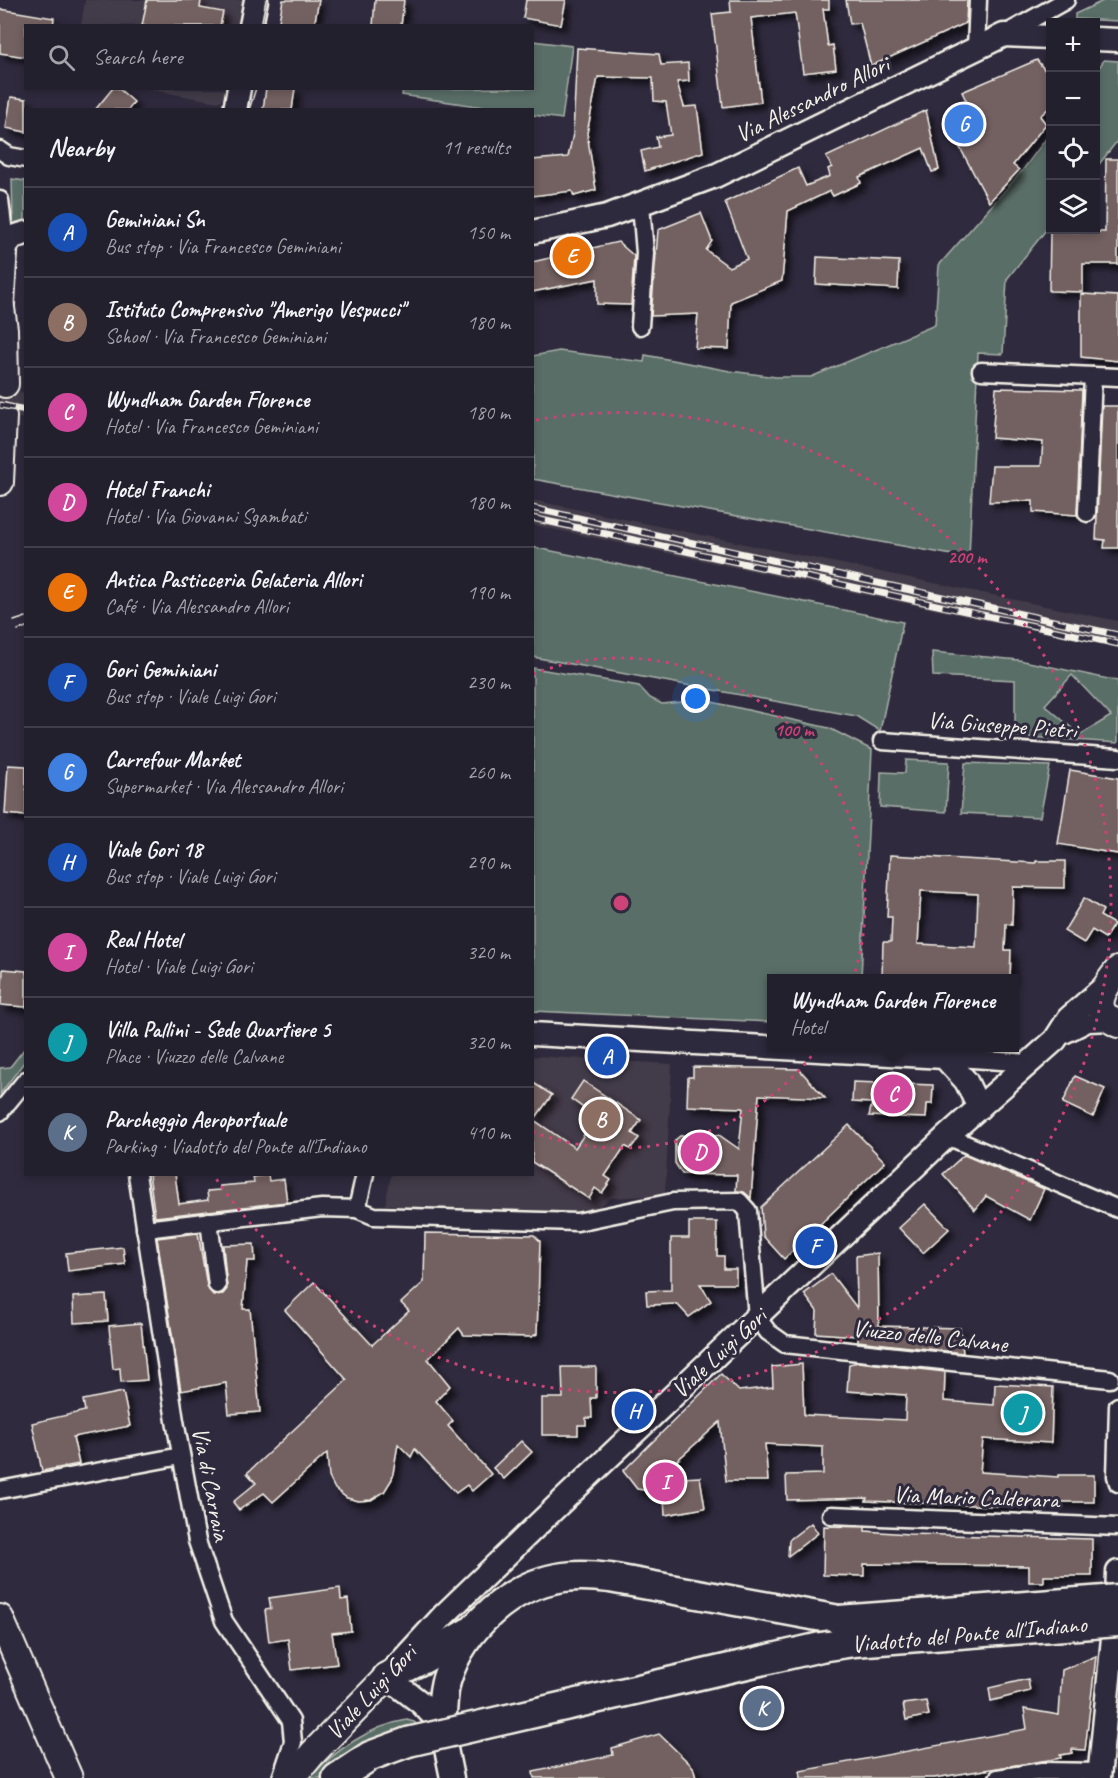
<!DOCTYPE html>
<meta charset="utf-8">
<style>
:root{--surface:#23202e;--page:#2f2d3a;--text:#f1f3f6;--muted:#a3a3aa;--line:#403e4a;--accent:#d93025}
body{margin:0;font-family:Caveat,sans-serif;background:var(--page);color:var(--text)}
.controls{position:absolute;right:18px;top:18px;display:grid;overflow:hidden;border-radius:0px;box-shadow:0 3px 9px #0003}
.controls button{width:54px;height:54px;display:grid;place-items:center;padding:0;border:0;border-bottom:2px solid var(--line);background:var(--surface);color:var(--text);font:30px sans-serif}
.you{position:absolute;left:696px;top:699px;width:21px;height:21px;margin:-15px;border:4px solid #fff;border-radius:50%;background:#1a73e8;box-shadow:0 0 0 9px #1a73e833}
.badge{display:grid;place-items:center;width:39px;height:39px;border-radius:50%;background:var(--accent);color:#fff;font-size:20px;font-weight:700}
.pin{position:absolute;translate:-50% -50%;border:3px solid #fff;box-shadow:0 2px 6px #0006}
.popup{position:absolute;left:767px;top:974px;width:252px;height:78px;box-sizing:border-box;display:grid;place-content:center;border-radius:0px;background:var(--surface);filter:drop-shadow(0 2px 4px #0005);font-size:20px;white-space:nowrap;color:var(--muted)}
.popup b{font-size:22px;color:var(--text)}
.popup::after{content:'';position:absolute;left:50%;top:100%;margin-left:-12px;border:12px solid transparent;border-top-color:var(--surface)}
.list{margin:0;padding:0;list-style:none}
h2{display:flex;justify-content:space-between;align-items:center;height:78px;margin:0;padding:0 24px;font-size:26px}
h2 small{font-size:20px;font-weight:400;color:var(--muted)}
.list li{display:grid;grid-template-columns:39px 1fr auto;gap:18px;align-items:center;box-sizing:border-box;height:90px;padding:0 24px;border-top:2px solid var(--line)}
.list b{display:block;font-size:22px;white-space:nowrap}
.list p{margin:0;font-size:20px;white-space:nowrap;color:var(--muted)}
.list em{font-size:20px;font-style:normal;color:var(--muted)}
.icon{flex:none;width:33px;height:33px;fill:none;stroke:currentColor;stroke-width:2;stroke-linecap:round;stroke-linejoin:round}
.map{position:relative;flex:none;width:1118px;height:1778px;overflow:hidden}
.search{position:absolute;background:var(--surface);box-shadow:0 3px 9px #0003;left:24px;top:24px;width:510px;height:66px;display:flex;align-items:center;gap:15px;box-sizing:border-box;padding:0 21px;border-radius:0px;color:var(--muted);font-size:22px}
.panel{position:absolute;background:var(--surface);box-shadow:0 3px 9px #0003;left:24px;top:108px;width:510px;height:1068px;border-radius:0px}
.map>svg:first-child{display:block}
.built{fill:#433a48}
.green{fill:#5a6e67;stroke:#a7b0a8;stroke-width:1.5;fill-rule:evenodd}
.building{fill:#736060;stroke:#f4f1e8;stroke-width:1.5;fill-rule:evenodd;filter:url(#shadow)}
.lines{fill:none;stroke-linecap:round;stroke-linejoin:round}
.street-casing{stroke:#f4f1e8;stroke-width:21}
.secondary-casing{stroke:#f4f1e8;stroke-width:27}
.primary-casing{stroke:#f4f1e8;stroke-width:30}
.highway-casing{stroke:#f4f1e8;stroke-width:33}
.street{stroke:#2f2a3d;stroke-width:16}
.secondary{stroke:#2f2a3d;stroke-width:22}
.primary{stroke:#2f2a3d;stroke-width:26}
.highway{stroke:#2f2a3d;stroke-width:28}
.tram{stroke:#f4f1e8;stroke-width:1.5}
.rail-casing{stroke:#f4f1e8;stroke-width:7}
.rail{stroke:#2f2a3d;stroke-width:4.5;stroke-dasharray:14;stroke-linecap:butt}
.highway-bridge-casing{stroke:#f4f1e8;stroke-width:33;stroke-linecap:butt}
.highway-bridge{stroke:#2f2a3d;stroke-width:28}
.ring{fill:none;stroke:#cc4377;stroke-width:3;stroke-dasharray:3 6}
.labels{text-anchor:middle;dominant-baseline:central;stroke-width:6;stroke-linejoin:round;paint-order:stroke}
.street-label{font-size:24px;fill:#f4f1e8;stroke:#2f2a3d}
.centre{fill:#cc4377;stroke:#2f2a3d;stroke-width:3}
.ring-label{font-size:18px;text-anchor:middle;font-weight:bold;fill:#cc4377;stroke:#2f2a3d;stroke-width:6;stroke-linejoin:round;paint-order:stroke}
</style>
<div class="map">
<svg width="1118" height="1778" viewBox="0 0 1118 1778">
<defs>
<filter id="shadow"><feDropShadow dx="5.5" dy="5.5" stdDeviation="3" flood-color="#0009"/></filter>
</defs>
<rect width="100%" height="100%" fill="#2f2a3d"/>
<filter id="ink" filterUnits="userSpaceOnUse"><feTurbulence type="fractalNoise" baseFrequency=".0167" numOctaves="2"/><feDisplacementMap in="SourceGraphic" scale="12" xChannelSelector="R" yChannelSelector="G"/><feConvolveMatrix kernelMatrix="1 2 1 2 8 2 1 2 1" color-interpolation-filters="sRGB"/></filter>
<g filter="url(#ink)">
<g class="built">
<path d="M85,0H249L243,25L81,26Z"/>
<path d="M145,89H229L228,96L218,102Z"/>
<path d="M0,387L25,393V419L0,414Z"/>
<path d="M532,500L1118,621V648L533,525Z"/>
<path d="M533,1056L672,1064L665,1195L611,1198L593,1211L584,1209L576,1218L385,1205L391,1175L532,1174Z"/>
</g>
<g class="green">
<path d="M1105,0H1118V21L1075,19V14Z"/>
<path d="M533,41L572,46L562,119L533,115L532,110L497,109L402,95L403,89L532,88Z"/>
<path d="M1104,60L1118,61V140L1096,168V72Z"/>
<path d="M1050,133V225L1007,279L1003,354L978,353L969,558L533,479L532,356L559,351L644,362L645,355L730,371L776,377H811L935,325L939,265L1022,171Z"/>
<path d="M12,179L25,181V223L16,225L13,224Z"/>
<path d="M532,547L903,622L880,731L856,716L533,657Z"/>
<path d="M932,652L1019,660L1118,681V743L1015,736V680L933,676ZM1072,675L1111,716L1080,735L1045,705Z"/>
<path d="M533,668L639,686L650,698L662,704L703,700L829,728L872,750L861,978H772L771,1022L533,1011Z"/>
<path d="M906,760L949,762L946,812L880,807L881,772L905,773Z"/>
<path d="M965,763L1050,766L1040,817L961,813Z"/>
<path d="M25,1048V1061L0,1094V1068L10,1067Z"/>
<path d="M407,1720L414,1722L420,1727L332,1769L323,1778H307C335,1752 368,1726 407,1720Z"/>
</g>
<g class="building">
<path d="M147,0H201L200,8L223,12L220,26H142Z"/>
<path d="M283,0H319L314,26H278Z"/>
<path d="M375,0H404L401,26H373Z"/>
<path d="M526,0H566L561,25L523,18Z"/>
<path d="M730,0H829V9H823L828,46L833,45L836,69L803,73L795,13L751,18L761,102L723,107L712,14L731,12Z"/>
<path d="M846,0H967L966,23L871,66L860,23L850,24Z"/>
<path d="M0,9L54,18L53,26H26V57L0,53Z"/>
<path d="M577,48L659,54L661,65L688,63L689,81L677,82L684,107L697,106L703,152L645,171L641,151L658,147L656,137L671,135L666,102L654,101L653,78L598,77L587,133L596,190L574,196L572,191L532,196V160L568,157L573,134Z"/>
<path d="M1037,60L1050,77V107L1040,116L1046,124L1013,165L1019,170L989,202L948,125L972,113L962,92Z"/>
<path d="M113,88H118L134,102L128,110H95Z"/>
<path d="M266,88H295L292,110H263Z"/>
<path d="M11,97L26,99V132L6,128Z"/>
<path d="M926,110L939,170L932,172L923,148L859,177L861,183L833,196L830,191L788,211L782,281L731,302L729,349L695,348L698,314L651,316L658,230L701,213L712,241L706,250L729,267L747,259L725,202L798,168L806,186L830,176L828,169L832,167L826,157Z"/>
<path d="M1106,159H1118V264H1083V292L1049,291L1050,231L1105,232Z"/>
<path d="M618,242L634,256L631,305L597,304V279L532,292V262Z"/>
<path d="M817,257L899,261L898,289L816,284Z"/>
<path d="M1081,294L1118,296V361L1081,357Z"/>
<path d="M996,388L1082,390L1077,515L1033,512V501L989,502L992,466H1041L1043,442L992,438Z"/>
<path d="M1102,406H1118V548H1104L1105,540L1096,539Z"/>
<path d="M8,765L26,766V816L5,814Z"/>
<path d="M1070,770L1118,778V854L1058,844Z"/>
<path d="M890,855L1036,863V861H1065V888L1013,887L1012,925L1006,924L1005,950H1011L1010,978H882L883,942H891L892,917H887ZM921,891L978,894L976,947L918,944Z"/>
<path d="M1084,898L1103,910L1100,916L1114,924L1105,938L1092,930L1084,943L1064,931Z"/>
<path d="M3,969L26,971V1007L1,1005Z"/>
<path d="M693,1067L799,1069L825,1098L759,1095L751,1198L744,1192L736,1191L737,1175L682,1174L675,1163V1140L680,1136L719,1135L739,1149L743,1108L687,1106L688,1077H693Z"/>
<path d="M1075,1076L1105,1089L1093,1117L1063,1103Z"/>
<path d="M583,1081L641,1120L632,1133L639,1138L630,1149L625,1146L605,1176L611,1180L602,1193L595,1188L589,1199L532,1162V1082L552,1095L534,1120L575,1148L596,1117L571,1099Z"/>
<path d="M853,1082L933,1085L932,1104H927L926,1118L869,1116L872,1103L852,1102Z"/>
<path d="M849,1125L885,1162L784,1259L763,1236L761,1207Z"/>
<path d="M964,1155L1044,1189L1030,1220L986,1196L975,1210L943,1174Z"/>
<path d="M149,1174H175L179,1204L208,1200L207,1191L220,1190V1186L254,1183L253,1177L268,1175L269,1181L284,1179L287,1202L155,1217Z"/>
<path d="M925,1204L949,1229L923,1253L899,1228Z"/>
<path d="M689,1222H717V1256H724V1269H736V1284H700L711,1301L689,1317L677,1304L647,1305L646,1291L671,1290V1238H689Z"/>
<path d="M198,1233L207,1286L213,1295L223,1294L227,1289L223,1245L254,1244L255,1261H247L243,1309H250L260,1412L229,1414L226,1383L181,1391L157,1238Z"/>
<path d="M425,1233L534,1235L540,1241L537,1334L531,1337L464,1335L459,1328L428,1359L450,1386L436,1401L453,1421L448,1426L491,1474L472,1491L467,1485L456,1493L415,1449L411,1457L398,1444L392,1479L384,1492L371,1500L359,1501L347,1498L335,1489L329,1477L327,1453L273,1502L264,1493L239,1510L233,1502L256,1483L247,1473L347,1380L285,1310L314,1282L372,1345L409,1311L401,1303L424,1282Z"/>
<path d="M123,1247L125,1264L68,1271L66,1253Z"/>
<path d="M878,1253L879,1326L960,1328L963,1353L858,1341V1336L816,1333L817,1311L804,1294L831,1274L857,1308L856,1256Z"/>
<path d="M106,1295L108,1321L74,1323L73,1297Z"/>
<path d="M141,1323L147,1380L121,1382L120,1368L113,1369L109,1326Z"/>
<path d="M859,1362L945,1372L944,1401L994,1405L995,1384L1053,1387L1051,1443L983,1439L980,1472L1058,1477V1475H1094V1502H1039V1505L999,1506L866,1501L867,1498L787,1500L786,1475L823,1474V1447L765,1444L768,1481H726L720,1422L644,1490L637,1489L623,1471L721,1374L739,1391L773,1387L772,1367L802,1364L804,1415L905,1420L906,1395L847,1391L849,1364Z"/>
<path d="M562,1367H596V1398H591L592,1418H586V1425H578V1435H542V1398H563Z"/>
<path d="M123,1392L130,1426L73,1437L79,1464L42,1471L32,1423L85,1411L83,1400Z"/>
<path d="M521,1441L532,1452L504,1479L493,1468Z"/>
<path d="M700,1477L705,1508L665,1515L663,1479Z"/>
<path d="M811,1523L818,1533L788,1556L789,1540Z"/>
<path d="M824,1526L865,1527V1531L909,1534L1092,1539V1576H1044V1582H1029V1566L864,1564V1576L823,1575Z"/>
<path d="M340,1588L341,1600L348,1599L351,1631L332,1633L337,1664L292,1670L288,1639L269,1642L265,1610L271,1609L269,1598Z"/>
<path d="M1096,1656L1085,1750L1072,1749V1753L1060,1755L1061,1758L934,1778H801L800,1771L1027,1729L1024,1709L1059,1715L1062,1670Z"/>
<path d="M1028,1679L1030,1691L991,1701L989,1688Z"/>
<path d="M926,1701L929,1715L906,1720L903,1704Z"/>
<path d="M659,1734L693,1767L696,1778H534L533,1772L613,1755L612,1748Z"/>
</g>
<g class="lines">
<defs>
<g id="street">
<path d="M1004,35L1066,0"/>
<path d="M976,48L978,0"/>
<path d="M0,150L9,156L26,159"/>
<path d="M0,200L6,251"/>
<path d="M640,326L645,253L641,205"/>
<path d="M981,371L1118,377"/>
<path d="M1087,513L1093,376"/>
<path d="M882,741L1118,758"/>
<path d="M1058,1038L1088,1023L1113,1022"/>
<path d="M944,1057L1028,1063"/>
<path d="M0,1112L26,1080"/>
<path d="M947,1136L1118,1209"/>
<path d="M137,1174L175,1421L197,1541L224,1621L291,1721L293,1742L281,1778"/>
<path d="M357,1209L365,1174"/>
<path d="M209,1221L217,1285"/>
<path d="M145,1229L322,1208L357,1209L374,1216L577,1222L673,1202L739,1201L748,1211L757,1317L768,1332L785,1344L1110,1379"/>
<path d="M1118,1406L1116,1476L1118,1483"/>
<path d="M0,1490L181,1456"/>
<path d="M831,1515L1118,1527"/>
<path d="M998,1778L1042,1771L1100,1772"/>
</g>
<g id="secondary">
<path d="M251,26L256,0"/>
<path d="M1096,39L1118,40"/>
<path d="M235,110L239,88"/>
<path d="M532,232L607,216L715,176L1004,35L1050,37"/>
<path d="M2,312L6,246L13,237L26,233"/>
<path d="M532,1034L944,1057L966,1081L979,1108"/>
<path d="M1117,1594L1118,1572"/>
<path d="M441,1724L421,1703L387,1677L444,1615L555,1508L947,1136L1055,1040L1069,1018L1103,988"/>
<path d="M445,1744L452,1778"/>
<path d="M1099,1778L1113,1638"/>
</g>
<g id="primary">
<path d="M0,301L4,329L5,384"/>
<path d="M0,482L3,417"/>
<path d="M1118,970C1104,988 1087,1010 1118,1024"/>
<path d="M0,1618L69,1778"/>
<path d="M292,1778L313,1753L387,1677"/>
</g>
<g id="highway">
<path d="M387,1677L425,1658L469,1632"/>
<path d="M441,1724C443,1709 442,1692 447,1678C463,1628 511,1584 564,1577C579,1575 595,1576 610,1578L839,1620"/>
<path d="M337,1778L370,1756L408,1742"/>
</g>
</defs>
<use href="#street" class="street-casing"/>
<use href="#secondary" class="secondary-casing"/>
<use href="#primary" class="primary-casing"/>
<use href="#highway" class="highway-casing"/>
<use href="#street" class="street"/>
<use href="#secondary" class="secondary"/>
<use href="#primary" class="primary"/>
<use href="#highway" class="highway"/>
<g class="tram">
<path d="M261,26L266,0"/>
<path d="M249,110L256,88"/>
<path d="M14,621L26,617"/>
<path d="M18,630L26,627"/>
</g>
<defs>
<g id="rail">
<path d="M0,405L26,410"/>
<path d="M532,508L1118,635"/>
<path d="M532,518L1118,644"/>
</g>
</defs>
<use href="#rail" class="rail-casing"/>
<use href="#rail" class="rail"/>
<defs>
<g id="highway-bridge">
<path d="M839,1620L1118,1599"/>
<path d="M408,1742L821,1647L854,1642L1118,1622"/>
</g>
</defs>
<use href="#highway-bridge" class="highway-bridge-casing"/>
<use href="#highway-bridge" class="highway-bridge"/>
</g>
</g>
<g class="ring">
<path d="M533 674A245 245 0 1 1 533 1132"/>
<path d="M536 420A490 490 0 1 1 215 1177"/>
</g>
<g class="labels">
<g class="street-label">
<text transform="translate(812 99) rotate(-26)">Via Alessandro Allori</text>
<text transform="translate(1002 725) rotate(4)">Via Giuseppe Pietri</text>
<text transform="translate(930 1336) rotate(6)">Viuzzo delle Calvane</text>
<text transform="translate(719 1353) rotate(-43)">Viale Luigi Gori</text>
<text transform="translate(211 1484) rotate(79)">Via di Carraia</text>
<text transform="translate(976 1497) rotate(2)">Via Mario Calderara</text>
<text transform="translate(969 1634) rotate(-5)">Viadotto del Ponte all'Indiano</text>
<text transform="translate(371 1692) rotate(-47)">Viale Luigi Gori</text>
</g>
</g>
<circle cx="621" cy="903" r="9" class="centre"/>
<g class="ring-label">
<text x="967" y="563">200 m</text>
<text x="794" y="736">100 m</text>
</g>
</svg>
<div class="controls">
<button>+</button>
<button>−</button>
<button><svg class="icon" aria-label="locate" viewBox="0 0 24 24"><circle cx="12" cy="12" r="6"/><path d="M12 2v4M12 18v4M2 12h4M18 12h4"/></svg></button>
<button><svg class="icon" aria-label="layers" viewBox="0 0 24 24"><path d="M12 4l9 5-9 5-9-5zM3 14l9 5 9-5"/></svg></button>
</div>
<div class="you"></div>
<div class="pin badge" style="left:607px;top:1056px;background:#1a4fb4">A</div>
<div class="pin badge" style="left:601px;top:1119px;background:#8d6e63">B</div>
<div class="pin badge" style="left:893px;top:1094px;background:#d1479c">C</div>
<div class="popup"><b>Wyndham Garden Florence</b>Hotel</div>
<div class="pin badge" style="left:700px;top:1152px;background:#d1479c">D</div>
<div class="pin badge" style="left:572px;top:256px;background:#e8710a">E</div>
<div class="pin badge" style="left:815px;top:1246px;background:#1a4fb4">F</div>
<div class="pin badge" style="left:964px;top:124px;background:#3f7fe0">G</div>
<div class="pin badge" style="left:634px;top:1411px;background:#1a4fb4">H</div>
<div class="pin badge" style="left:665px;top:1482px;background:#d1479c">I</div>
<div class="pin badge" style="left:1023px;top:1413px;background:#0f9aa8">J</div>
<div class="pin badge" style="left:762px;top:1708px;background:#5c6f8a">K</div>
<div class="search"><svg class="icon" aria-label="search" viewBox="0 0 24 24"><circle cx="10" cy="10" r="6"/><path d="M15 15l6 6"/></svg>Search here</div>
<section class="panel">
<h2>Nearby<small>11 results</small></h2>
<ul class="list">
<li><span class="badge" style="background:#1a4fb4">A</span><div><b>Geminiani Sn</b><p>Bus stop · Via Francesco Geminiani</p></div><em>150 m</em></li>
<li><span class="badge" style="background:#8d6e63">B</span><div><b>Istituto Comprensivo &quot;Amerigo Vespucci&quot;</b><p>School · Via Francesco Geminiani</p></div><em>180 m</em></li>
<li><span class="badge" style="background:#d1479c">C</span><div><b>Wyndham Garden Florence</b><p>Hotel · Via Francesco Geminiani</p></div><em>180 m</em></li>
<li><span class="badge" style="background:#d1479c">D</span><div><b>Hotel Franchi</b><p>Hotel · Via Giovanni Sgambati</p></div><em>180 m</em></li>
<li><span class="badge" style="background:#e8710a">E</span><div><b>Antica Pasticceria Gelateria Allori</b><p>Café · Via Alessandro Allori</p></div><em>190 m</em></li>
<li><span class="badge" style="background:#1a4fb4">F</span><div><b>Gori Geminiani</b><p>Bus stop · Viale Luigi Gori</p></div><em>230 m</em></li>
<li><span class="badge" style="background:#3f7fe0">G</span><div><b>Carrefour Market</b><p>Supermarket · Via Alessandro Allori</p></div><em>260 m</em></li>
<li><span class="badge" style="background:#1a4fb4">H</span><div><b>Viale Gori 18</b><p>Bus stop · Viale Luigi Gori</p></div><em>290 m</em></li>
<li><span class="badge" style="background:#d1479c">I</span><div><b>Real Hotel</b><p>Hotel · Viale Luigi Gori</p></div><em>320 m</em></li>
<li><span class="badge" style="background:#0f9aa8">J</span><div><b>Villa Pallini - Sede Quartiere 5</b><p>Place · Viuzzo delle Calvane</p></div><em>320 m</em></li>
<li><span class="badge" style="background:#5c6f8a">K</span><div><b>Parcheggio Aeroportuale</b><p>Parking · Viadotto del Ponte all'Indiano</p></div><em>410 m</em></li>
</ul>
</section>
</div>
